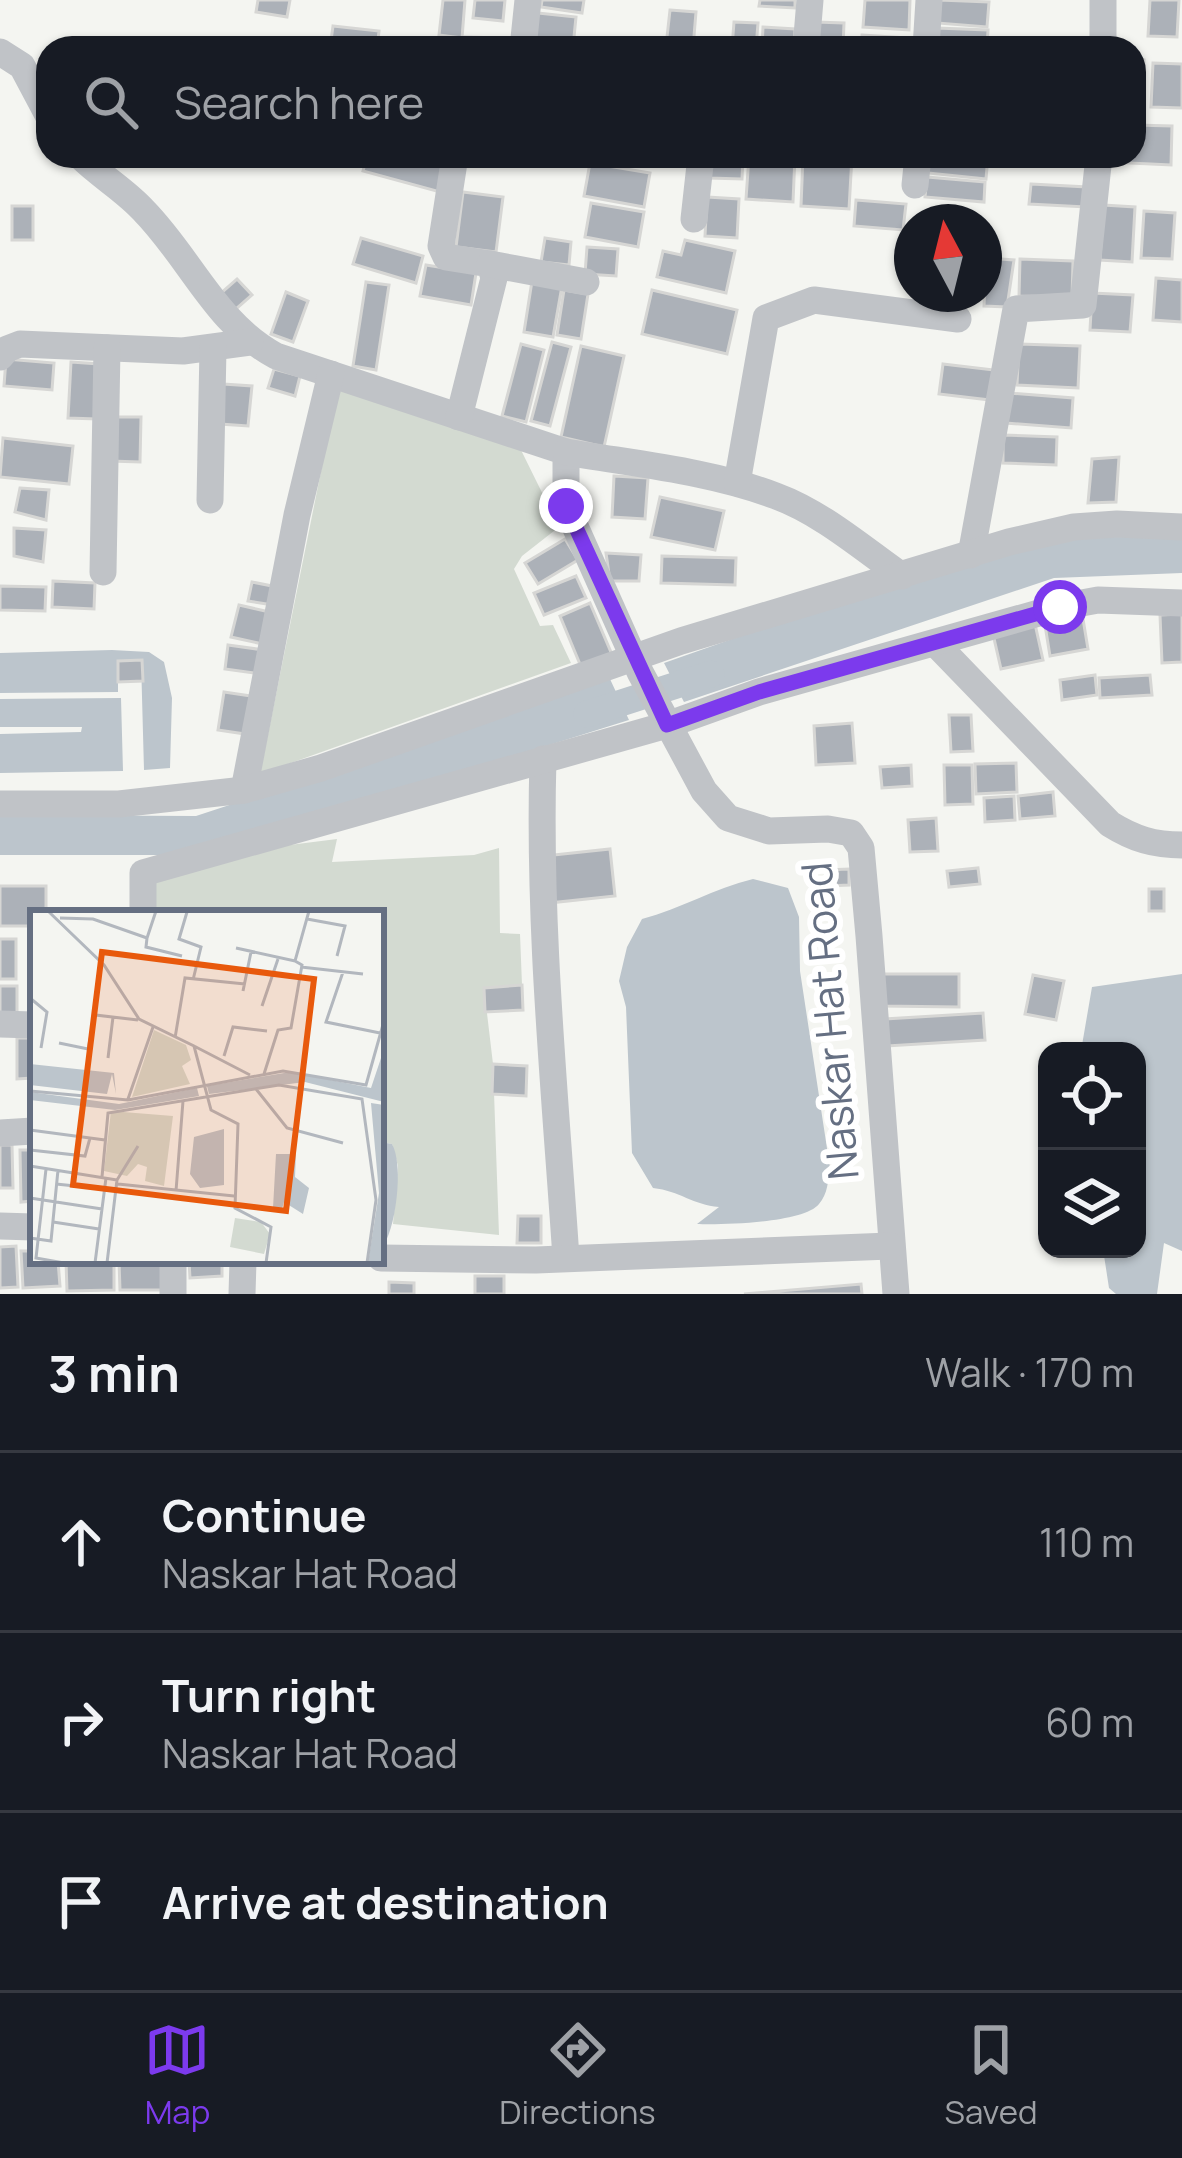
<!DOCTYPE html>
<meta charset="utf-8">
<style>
:root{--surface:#171b24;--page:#242831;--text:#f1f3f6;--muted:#9ea1a6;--line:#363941;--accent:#7c3aed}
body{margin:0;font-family:Manrope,sans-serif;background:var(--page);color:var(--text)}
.controls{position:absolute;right:36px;bottom:36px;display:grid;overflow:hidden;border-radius:24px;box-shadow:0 3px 9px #0004}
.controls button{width:108px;height:108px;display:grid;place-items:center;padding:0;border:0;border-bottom:3px solid var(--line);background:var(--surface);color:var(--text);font:60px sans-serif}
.compass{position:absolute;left:894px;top:204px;width:108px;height:108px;border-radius:50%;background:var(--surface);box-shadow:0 3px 9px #0004;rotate:353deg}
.stop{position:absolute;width:36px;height:36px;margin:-27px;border:9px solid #7c3aed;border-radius:50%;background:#fff}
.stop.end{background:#7c3aed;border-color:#fff;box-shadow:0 3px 12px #0008}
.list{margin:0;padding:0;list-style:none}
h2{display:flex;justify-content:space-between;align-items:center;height:156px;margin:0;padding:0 48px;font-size:51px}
h2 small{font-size:39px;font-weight:400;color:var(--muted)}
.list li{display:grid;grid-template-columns:78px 1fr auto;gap:36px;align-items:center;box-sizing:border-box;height:180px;padding:0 48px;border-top:3px solid var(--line)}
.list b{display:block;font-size:45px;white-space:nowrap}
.list p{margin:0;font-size:39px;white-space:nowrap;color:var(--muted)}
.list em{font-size:39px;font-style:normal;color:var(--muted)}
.icon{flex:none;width:66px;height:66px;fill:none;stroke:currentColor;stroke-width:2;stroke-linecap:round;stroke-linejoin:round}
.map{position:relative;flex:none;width:1182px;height:1294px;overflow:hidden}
.search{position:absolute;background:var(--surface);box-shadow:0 3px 9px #0004;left:36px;right:36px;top:36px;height:132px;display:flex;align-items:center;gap:30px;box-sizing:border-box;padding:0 42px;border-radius:36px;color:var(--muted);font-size:45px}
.sheet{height:696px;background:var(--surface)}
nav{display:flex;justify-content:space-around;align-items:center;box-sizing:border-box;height:168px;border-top:3px solid var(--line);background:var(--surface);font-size:33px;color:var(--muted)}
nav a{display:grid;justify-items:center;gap:6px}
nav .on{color:var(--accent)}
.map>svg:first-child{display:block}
.green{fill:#d3dad1}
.water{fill:#bcc5cc}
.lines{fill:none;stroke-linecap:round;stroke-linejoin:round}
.canal{stroke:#bcc5cc;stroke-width:27}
.building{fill:#acb1b8;stroke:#d6d6d4;stroke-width:3}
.minor{stroke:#c0c3c7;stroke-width:27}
.route{stroke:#7c3aed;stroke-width:15}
.labels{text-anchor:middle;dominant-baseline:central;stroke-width:12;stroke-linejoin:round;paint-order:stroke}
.street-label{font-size:42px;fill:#656f82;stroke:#fff}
.inset-road{fill:none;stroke:#b2b7be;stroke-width:3}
.view{fill:#e8590c;fill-opacity:0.15;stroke:#e8590c;stroke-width:6}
.inset-edge{fill:none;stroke:#656f82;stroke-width:6}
</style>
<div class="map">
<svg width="1182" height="1294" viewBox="0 0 1182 1294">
<rect width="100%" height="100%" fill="#f4f5f1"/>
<g class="green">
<path d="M338,387L520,448L559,527L522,556L514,569L540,626L553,625L571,663L260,774Z"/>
<path d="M337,839L332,862L474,855L499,848L500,933L520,934L522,985L484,988L493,1064L499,1235L393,1224L398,1166L392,1144L381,1142V913H156L155,862Z"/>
</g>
<g class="water">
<path d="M1182,533V573L1054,578L684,702L664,663L1018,538Z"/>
<path d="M112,650L149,652L164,662L172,698L170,768L144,770L141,660L118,661V692L0,693V653Z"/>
<path d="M610,679L629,720L254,838L179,855H0V815L196,816Z"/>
<path d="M121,698L123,771L0,773V734L81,732L82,727H0V699Z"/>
<path d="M753,879L788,888L799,917L800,971L830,1168C828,1180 828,1194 819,1204C804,1223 722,1225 697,1224L719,1207C693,1205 680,1191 653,1188L632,1153L626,1007L619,981L627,947L642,919C681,909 714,888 753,879Z"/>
<path d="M1182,974V1251L1164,1243L1157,1294H1116L1109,1288L1103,1249H1137V1051H1081L1092,987Z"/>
<path d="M381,1142L392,1144C404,1165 396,1231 381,1249Z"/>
</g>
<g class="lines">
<path class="canal" d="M587,714L711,674"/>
</g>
<g class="building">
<path d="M258,0H290L287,17L256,12Z"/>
<path d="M443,0H465L462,38L439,35Z"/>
<path d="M475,0H505L503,21L473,18Z"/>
<path d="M542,0H584L582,13L541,7Z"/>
<path d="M760,0H795V8L759,6Z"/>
<path d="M865,0H910L909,30L863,27Z"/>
<path d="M939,0L989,2L987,27L937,23Z"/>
<path d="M1150,0H1179L1177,37L1148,36Z"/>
<path d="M670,10L696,12L693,48L666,46Z"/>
<path d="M538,13L576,17L573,47L534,43Z"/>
<path d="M734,22L758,23L756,48H732Z"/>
<path d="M815,22L844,23L843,48H813Z"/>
<path d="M333,26L379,31L377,48H330Z"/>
<path d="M763,27L795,29L794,48H762Z"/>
<path d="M936,28L988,30L987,48H935Z"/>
<path d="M862,35L906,38L905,48H861Z"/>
<path d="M465,37L501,38L500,48H464Z"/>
<rect x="1029" y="43" width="65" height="5"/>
<path d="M1134,60H1144L1142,103L1134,102Z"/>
<path d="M1153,63L1182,64V108L1151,107Z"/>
<path d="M1134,125L1172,126L1171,165L1109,162V156H1134Z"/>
<path d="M367,156H412L447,166L440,192L363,171Z"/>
<path d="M710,156H743L742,179L709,178Z"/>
<path d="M749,156H795L793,202L746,199Z"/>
<path d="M803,156H852L849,209L801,206Z"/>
<path d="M930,156H988L986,179L928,173Z"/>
<path d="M590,163L650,173L644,207L584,196Z"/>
<path d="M927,177L985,182L984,202L925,197Z"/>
<path d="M1031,184L1087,187L1086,207L1029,204Z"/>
<path d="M463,192L503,197L496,252L456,247Z"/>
<path d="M707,197L739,199L737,238L705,236Z"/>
<path d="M856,200L906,204L903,230L854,226Z"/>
<path d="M591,203L644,212L638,247L585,237Z"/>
<path d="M1103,205L1135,207L1132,262L1100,260Z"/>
<rect x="12" y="206" width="21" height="34"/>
<path d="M1144,211L1175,213L1172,259L1141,258Z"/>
<path d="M361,238L423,256L416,283L353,264Z"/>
<path d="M545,238L571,242L569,265L541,262Z"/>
<path d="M685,240L735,251L726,293L657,277L663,251L681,255Z"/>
<path d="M587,247L618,249L616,276L585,274Z"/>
<path d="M986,258L1014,260L1007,307L984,306Z"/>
<path d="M1020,259L1073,261L1072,297L1019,296Z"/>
<path d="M426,265L476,273L471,305L420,296Z"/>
<path d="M1156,278L1182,280V322L1153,320Z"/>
<path d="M237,279L252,295L236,309L221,293Z"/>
<path d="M532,281L562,286L553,337L524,332Z"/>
<path d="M366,282L389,285L376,370L353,366Z"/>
<path d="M564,290L588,294L581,339L557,335Z"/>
<path d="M652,290L737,310L727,354L642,334Z"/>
<path d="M286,292L308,301L293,342L271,334Z"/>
<path d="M1092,293L1133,295L1130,332L1090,330Z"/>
<path d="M552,342L571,347L550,426L531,421Z"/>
<path d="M521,344L544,350L526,422L502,416Z"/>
<path d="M1019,344L1080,346L1078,388L1017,385Z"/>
<path d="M581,346L624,356L604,447L561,437Z"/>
<path d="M6,359L54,363L52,390L4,386Z"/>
<path d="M71,362L99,364L97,419L68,418Z"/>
<path d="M943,364L994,370L990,400L939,394Z"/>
<path d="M274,369L300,376L295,396L268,388Z"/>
<path d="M223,384L252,386L248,426L220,424Z"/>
<path d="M1008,393L1073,398L1071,428L1006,423Z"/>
<path d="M111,417H141L140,462L110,461Z"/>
<path d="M1003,435L1057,437L1056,465L1003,463Z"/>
<path d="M3,438L73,446L69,484L0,477Z"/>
<path d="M1119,457L1116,502L1088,503L1092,459Z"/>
<path d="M614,476L648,478L645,519L612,517Z"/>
<path d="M20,488L49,490L46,520L15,512Z"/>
<path d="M660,497L724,511L715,550L651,537Z"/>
<path d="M14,528L46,530L43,562L14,556Z"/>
<path d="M565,539L578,560L538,584L525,563Z"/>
<path d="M606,553L641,555L639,581H610Z"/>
<path d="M662,556L736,558L735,585L661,583Z"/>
<path d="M576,576L586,598L544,615L534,593Z"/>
<path d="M53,581L95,583L94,609L52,607Z"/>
<path d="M252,582L277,587L273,605L248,601Z"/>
<path d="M0,586L46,587L45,611L0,610Z"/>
<path d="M590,603L613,657L582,669L560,616Z"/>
<path d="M239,605L274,613L267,645L231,637Z"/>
<path d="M1082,613L1088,649L1050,656L1044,619Z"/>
<path d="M1182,614V662L1162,663L1160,615Z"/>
<path d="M1035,624L1043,660L1001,669L993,634Z"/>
<path d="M228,645L264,650L261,674L225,669Z"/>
<path d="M142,660L143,681L118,682V661Z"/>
<path d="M1095,675L1097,695L1062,700L1060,680Z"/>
<path d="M1150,675L1152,695L1100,698L1099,678Z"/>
<path d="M224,692L251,696L245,734L218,730Z"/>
<path d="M949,715H971L973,751L951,752Z"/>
<path d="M852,723L855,763L816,765L814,726Z"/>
<path d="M1016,763L1017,792L976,794L975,764Z"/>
<path d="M911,765L912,786L882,788L880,767Z"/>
<path d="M944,765H972L973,804L945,805Z"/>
<path d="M1053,792L1055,816L1020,819L1018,796Z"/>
<path d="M1014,796L1015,820L985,822L984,798Z"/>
<path d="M936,818L938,851L910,852L908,820Z"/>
<path d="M610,849L615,896L549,903L544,856Z"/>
<path d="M978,868L980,884L949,887L947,871Z"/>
<path d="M849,869V885L827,886L826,870Z"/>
<path d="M0,886H46V913H33V926H0Z"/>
<rect x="1149" y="889" width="15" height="22"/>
<rect x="0" y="939" width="16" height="40"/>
<path d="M883,974H959V1007L882,1006Z"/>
<path d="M1033,975L1064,981L1056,1020L1025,1014Z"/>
<path d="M522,985L523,1010L485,1012L484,988Z"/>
<rect x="0" y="986" width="17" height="35"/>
<path d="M983,1013L985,1040L887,1046L885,1019Z"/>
<path d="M17,1038H33V1078L17,1079Z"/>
<path d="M493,1064L527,1066L526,1096L492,1094Z"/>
<path d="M0,1145H12L13,1188H0Z"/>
<path d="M20,1150H33V1201L21,1202Z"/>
<path d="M518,1216H541V1243H517Z"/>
<path d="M16,1246L18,1287L0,1288V1247Z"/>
<path d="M21,1251H33V1261H58L60,1286L23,1288Z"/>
<path d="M66,1261H114V1290L67,1291Z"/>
<path d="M119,1261H162V1290H120Z"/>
<path d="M189,1261H222V1276L190,1278Z"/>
<rect x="475" y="1276" width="29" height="18"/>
<path d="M389,1282L414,1283V1294H389Z"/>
<path d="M861,1284L862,1294H744Z"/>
</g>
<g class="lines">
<g class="minor">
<path d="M1103,0V48"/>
<path d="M523,48L528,0"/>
<path d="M806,48L810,0"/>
<path d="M926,48L929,0"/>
<path d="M0,52L22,66L48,115"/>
<path d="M80,156C100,176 125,190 144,211C191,259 215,323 276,356L566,452V506L640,672L704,791L728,818L769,831L828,829L851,833L861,848L869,936L896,1294"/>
<path d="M455,156L441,246L446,257L490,264L494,278L459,417"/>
<path d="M915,185L918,156"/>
<path d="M694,219L701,156"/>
<path d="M490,264L586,282"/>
<path d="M0,357L7,349L20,344L183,351L250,342"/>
<path d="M566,452C635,464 711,471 776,496C822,513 862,548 902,576"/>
<path d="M737,483L766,318L814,300L958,319"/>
<path d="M210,500L213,348"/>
<path d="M971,555L1016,309L1083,305L1099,156"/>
<path d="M103,572L107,348"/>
<path d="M937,645L1110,824C1134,839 1154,845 1182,845"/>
<path d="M543,759C538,925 555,1092 566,1258"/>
<path d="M244,790L297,515L331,374"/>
<path d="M0,804H119L244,790L321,768L681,641L1009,542L1074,527L1117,524L1182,527"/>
<path d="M143,913V873L667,725L759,692L1060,607L1098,600L1182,603"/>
<path d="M0,1024L33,1025"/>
<path d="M0,1133L33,1131"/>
<path d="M0,1226L33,1227"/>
<path d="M381,1258L536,1260L890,1246"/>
<path d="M173,1294V1261"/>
<path d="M242,1294L243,1261"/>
</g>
</g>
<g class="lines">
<path class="route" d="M566,506L667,725L759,692L1060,607"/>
</g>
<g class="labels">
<g class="street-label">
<text transform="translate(829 1021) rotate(-95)">Naskar Hat Road</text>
</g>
</g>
<g transform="translate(30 910)">
<rect width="354" height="354" fill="#f4f5f1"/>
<path d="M124,120L156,135L161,150L152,156L160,174L102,187ZM81,201L143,206L134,276L115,271L117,257L108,254L97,266L74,261ZM205,308L231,312L240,324L234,344L200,337Z" fill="#d3dad1"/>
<path d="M354,139V192L275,172L179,184L177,176L260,162L341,178ZM0,154L84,163L86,184L82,164L77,184L0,175ZM167,178L169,186L85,200L0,190V182L89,194ZM341,193L354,195L353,353H338L349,283ZM194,219V275L170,278L160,264L164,227ZM246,244H266L265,267L279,278L273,304L254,292L251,302L243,298Z" fill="#bcc5cc"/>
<path class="inset-road" d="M18,1L74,55L109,109L164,136L181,200L208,214L205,298L241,317L236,353M157,2L149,29L171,37L163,70M30,8L63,9L117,28L126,1M277,9L315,16L307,46M117,28L116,37L152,46M206,38L265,51L279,1M271,57L333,64M313,62L296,112L350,123M213,81L221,42M0,88L17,102L11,138M232,96L248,49M145,128L155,68L215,74M29,133L58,139L65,105L108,110M164,136L220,165M194,146L203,117L237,121M78,148L83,107M234,164L248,120L261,118L272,55L265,51M226,179L257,218L313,233M0,181L98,190L253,161L336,175L354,111M98,189L123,117M0,220L75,230M0,240L55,246L60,228M0,256L87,270L77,353M16,259L6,348L34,353M72,267L78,203L249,175L332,189L346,290L337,353M87,270L108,236M26,274L74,279M88,274L204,286M146,281L153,191M0,288L72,299M23,312L69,319M0,328L21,331L28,260M65,353L76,268"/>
<path class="view" d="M72,42L284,69L256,301L43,275Z"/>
<rect width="354" height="354" class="inset-edge"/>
</g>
</svg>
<div class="controls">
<button><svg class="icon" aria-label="locate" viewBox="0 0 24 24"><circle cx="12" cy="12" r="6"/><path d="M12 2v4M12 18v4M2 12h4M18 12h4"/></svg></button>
<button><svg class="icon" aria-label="layers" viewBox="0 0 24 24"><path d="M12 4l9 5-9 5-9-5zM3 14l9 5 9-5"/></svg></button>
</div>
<svg class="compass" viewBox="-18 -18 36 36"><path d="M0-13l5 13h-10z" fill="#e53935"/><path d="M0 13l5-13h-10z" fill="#9ea1a6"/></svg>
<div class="stop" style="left:1060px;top:607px"></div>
<div class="stop end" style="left:566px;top:506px"></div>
<div class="search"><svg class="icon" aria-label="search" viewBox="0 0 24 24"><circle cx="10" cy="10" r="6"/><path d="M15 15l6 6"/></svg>Search here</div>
</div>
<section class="sheet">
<h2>3 min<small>Walk · 170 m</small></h2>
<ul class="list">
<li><svg class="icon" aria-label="ahead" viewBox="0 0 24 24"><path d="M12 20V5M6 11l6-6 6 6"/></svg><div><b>Continue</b><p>Naskar Hat Road</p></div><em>110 m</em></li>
<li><svg class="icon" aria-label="right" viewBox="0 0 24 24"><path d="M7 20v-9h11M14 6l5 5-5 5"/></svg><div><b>Turn right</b><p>Naskar Hat Road</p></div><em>60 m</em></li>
<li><svg class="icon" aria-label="arrive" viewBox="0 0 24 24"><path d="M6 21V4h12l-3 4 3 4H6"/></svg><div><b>Arrive at destination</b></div></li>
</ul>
</section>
<nav>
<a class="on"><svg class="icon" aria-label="map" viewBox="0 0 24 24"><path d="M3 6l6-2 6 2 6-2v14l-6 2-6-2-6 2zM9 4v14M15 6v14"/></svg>Map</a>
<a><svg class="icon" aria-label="directions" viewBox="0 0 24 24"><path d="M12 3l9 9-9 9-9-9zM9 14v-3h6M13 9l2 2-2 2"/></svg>Directions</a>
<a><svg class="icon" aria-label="saved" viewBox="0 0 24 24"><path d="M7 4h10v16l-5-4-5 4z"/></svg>Saved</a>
</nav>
